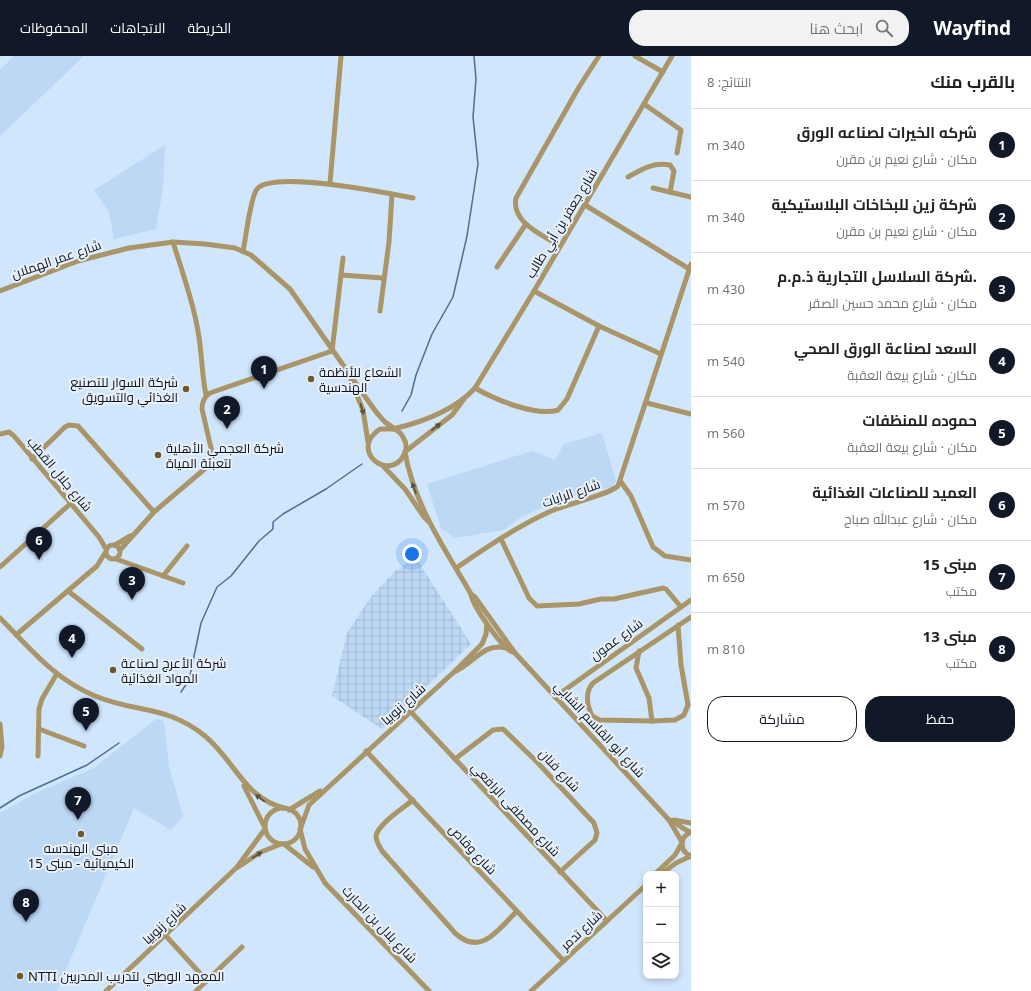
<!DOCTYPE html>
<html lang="ar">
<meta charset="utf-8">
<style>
:root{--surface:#fff;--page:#f2f2f2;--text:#202124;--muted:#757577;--line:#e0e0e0;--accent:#111827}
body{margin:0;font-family:"Noto Sans",Cairo,sans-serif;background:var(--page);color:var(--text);direction:rtl}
.controls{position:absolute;right:12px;bottom:12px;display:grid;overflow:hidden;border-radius:8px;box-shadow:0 2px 6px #0003}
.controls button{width:36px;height:36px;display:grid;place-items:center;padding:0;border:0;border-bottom:1px solid var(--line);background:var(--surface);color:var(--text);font:20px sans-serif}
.you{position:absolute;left:412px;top:498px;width:14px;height:14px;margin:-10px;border:3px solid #fff;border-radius:50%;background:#1a73e8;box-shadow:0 0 0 6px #1a73e833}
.badge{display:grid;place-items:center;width:26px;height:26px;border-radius:50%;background:var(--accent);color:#fff;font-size:13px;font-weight:700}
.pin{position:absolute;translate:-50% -33px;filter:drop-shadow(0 1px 2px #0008)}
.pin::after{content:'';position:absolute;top:21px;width:14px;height:12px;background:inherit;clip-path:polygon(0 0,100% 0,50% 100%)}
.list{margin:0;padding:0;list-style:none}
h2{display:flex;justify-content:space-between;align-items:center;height:52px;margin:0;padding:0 16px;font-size:17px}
h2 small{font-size:13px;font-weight:400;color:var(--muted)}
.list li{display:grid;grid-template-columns:26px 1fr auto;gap:12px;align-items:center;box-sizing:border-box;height:72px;padding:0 16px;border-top:1px solid var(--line)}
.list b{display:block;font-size:15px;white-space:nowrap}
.list p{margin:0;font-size:13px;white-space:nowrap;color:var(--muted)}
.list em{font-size:13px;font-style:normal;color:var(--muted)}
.actions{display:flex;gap:8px;padding:12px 16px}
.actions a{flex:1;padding:9px 0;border:1px solid var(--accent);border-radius:16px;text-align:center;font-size:14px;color:var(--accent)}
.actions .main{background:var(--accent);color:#fff}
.icon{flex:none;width:22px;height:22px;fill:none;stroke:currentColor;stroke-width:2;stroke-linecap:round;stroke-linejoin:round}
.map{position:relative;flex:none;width:691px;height:935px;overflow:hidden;direction:ltr}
header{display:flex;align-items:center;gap:24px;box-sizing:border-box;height:56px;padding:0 20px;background:var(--accent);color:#fff}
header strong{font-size:19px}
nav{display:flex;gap:22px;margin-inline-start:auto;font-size:14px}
.search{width:280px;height:36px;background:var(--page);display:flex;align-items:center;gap:10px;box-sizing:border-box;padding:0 14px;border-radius:16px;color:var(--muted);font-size:15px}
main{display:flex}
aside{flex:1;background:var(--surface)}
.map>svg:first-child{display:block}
.built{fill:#bdd8f4}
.industrial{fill:url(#industrial-grid)}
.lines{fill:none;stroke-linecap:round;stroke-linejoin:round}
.stream{stroke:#4d6f93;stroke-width:1.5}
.minor{stroke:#aa9568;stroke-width:5}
.oneway{fill:#534e3e}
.poi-dot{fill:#6e5928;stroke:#e8f1fb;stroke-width:1.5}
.labels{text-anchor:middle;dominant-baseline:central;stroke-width:4;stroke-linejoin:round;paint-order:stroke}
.street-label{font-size:13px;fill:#0c131b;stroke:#e8f1fb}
.poi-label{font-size:13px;fill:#0c131b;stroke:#e8f1fb;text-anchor:start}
</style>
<header>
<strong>Wayfind</strong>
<div class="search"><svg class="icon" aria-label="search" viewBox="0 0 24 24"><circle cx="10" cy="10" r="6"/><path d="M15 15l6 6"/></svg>ابحث هنا</div>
<nav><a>الخريطة</a><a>الاتجاهات</a><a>المحفوظات</a></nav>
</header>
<main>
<aside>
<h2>بالقرب منك<small>النتائج: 8</small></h2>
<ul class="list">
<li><span class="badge">1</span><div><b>شركه الخيرات لصناعه الورق</b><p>مكان · شارع نعيم بن مقرن</p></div><em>340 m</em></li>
<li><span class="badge">2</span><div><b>شركة زين للبخاخات البلاستيكية</b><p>مكان · شارع نعيم بن مقرن</p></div><em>340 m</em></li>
<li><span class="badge">3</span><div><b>.شركة السلاسل التجارية ذ.م.م</b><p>مكان · شارع محمد حسين الصقر</p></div><em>430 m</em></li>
<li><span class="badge">4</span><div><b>السعد لصناعة الورق الصحي</b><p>مكان · شارع بيعة العقبة</p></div><em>540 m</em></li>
<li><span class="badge">5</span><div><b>حموده للمنظفات</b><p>مكان · شارع بيعة العقبة</p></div><em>560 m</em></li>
<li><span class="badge">6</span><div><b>العميد للصناعات الغذائية</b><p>مكان · شارع عبدالله صباح</p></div><em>570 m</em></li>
<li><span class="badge">7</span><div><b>مبنى 15</b><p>مكتب</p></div><em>650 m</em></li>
<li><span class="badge">8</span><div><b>مبنى 13</b><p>مكتب</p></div><em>810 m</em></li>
</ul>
<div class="actions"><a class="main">حفظ</a><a>مشاركة</a></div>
</aside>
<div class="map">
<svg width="691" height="935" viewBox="0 0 691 935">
<defs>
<pattern id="industrial-grid" width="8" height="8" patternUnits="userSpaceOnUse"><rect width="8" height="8" fill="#bdd8f4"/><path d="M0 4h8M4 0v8" fill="none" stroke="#a1b8d1"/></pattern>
</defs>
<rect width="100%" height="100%" fill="#cfe6fd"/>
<g class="built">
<path d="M14,0H84L0,80V14Z"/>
<path d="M165,89L163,132L156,173L114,183L109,156L94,134Z"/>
<path d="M602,377L616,425L611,431L562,443L521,461L504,474L454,482L441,472L427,428L532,395L555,404L564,388Z"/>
<path d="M156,663L164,665L169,710L183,760L171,774L134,752L57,935H0V757L36,737L94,712Z"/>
</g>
<path class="industrial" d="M416,502L471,588L382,673L332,640L347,577L370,542L395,515Z"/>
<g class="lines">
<g class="stream">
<path d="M402,355L411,339L416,319L432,278L453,241L467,180L478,108L473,61L476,23L474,0"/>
<path d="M181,636L189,624L201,567L217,531L231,520L259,485L273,473V466L283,458L326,433L362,408"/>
<path d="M0,752L19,740L87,709L119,687"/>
</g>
<g class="minor">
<path d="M635,0L663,16"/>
<path d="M644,48L681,74L677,97"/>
<path d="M628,121C642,113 653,106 670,109L674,115L670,136"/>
<path d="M330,127L341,0"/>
<path d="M653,132L691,141"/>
<path d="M585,149L691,214"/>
<path d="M173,186C183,218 194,249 199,281C202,301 202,320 206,339"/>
<path d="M560,190C543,179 511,167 516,142L579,31L599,0"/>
<path d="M243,195C246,182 250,142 257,133C272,114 388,137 413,142"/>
<path d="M497,211L526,168"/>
<path d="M341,219L383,222"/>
<path d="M0,235L78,205L129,192L173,186L205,188L235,192L251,199L290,233L371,349C375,355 380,361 385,366C391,371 400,374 403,381C407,387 407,393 404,399C389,427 348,394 380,373H393"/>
<path d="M534,235L599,270L661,298"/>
<path d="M380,255L389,186L392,138"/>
<path d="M351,325L363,354L368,386"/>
<path d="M475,332C494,343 536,361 558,354L567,343L599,270"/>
<path d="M647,347L691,358"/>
<path d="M393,373C423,366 454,355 475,332L534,235L672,0"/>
<path d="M0,378L9,376L14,380L99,481L106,493"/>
<path d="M406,395L452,359L464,343"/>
<path d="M405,396C414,449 445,493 471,538C472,549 504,596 515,597"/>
<path d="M32,403L65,371L69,369L78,370L154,456"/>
<path d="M383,410L405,433L424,461L429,466"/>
<path d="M621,426L631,440L653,491L665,500L691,504"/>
<path d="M501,483L529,542L537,550L579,548L601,543H614L663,532L666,533L681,551"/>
<circle cx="113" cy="496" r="7"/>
<path d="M115,489L130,480"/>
<path d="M120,494L154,456L214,405L202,353C202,346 204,341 210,337L332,295L343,202"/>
<path d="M116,503L183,527"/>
<path d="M0,511L70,448"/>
<path d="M456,512C486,492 516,471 549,456C566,448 606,440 618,430L691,208"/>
<path d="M163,520L187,490"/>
<path d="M68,535L142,593"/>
<path d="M471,538L475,541L515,597L669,764L682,786"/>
<path d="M0,562C32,594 53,622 95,640C136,657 167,649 205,680C235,705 244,742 284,752"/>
<path d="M678,569L681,609L688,649L684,659L675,664L652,665L600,664L592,660C587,649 585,636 593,627L691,561"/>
<path d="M16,579L97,510L105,497"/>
<path d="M639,595L636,612L649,642L652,665"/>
<path d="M456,615C474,607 484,586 506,592"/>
<path d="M555,641L691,544"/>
<path d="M410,655L607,865"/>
<path d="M0,668L2,691L0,700"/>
<path d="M39,673L84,690"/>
<path d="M366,695L564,905"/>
<path d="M38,700L39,653L42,643L56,619"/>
<path d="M455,703L493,674L503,673L537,706L594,767L597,777L595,784L560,816"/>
<path d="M244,730L264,770"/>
<path d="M413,744C403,752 378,768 376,780C376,785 379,790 382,795L456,878C481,900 498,874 516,856"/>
<circle cx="283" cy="770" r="18"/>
<path d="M289,754L320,735"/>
<path d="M669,764C678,766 682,774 691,776"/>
<path d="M674,764L691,767"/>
<path d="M301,771L309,749L455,615L482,588L486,578L487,568"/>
<path d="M300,773L305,793L325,827L429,935"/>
<path d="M691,776C679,781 679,795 691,800"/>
<path d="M284,788L313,811"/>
<path d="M237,811L265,773"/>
<path d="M655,818L675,799L682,787"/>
<path d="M661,818L676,807L691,800"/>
<path d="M166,880L207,925"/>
<path d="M106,935L235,813L261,796L281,788"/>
<path d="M196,935L242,891"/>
<path d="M531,935L646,829"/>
</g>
</g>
<defs><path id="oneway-solid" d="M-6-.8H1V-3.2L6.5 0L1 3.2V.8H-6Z"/></defs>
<g class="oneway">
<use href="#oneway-solid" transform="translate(362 353) rotate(74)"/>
<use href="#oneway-solid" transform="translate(436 371) rotate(-38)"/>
<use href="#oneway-solid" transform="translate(414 432) rotate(-111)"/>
<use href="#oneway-solid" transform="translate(260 742) rotate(-144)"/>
<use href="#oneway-solid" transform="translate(257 799) rotate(-32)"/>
</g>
<g class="poi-dot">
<circle cx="311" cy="323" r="4"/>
<circle cx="186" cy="333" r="4"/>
<circle cx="158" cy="399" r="4"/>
<circle cx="113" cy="614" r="4"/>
<circle cx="81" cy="778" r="4"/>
<circle cx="20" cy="920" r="4"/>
</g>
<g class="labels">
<g class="street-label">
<text transform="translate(561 167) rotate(-59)">شارع جعفر بن أبي طالب</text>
<text transform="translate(56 203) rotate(-19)">شارع عمر الهملان</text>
<text transform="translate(60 418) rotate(50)">شارع جلال القطب</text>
<text transform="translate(571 437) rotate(-19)">شارع الرايات</text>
<text transform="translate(616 583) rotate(-36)">شارع عمون</text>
<text transform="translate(403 648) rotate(-42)">شارع زنوبيا</text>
<text transform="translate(600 673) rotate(47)">شارع أبو القاسم الشابي</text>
<text transform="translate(560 714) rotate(47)">شارع فنان</text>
<text transform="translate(516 753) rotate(47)">شارع مصطفى الرافعي</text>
<text transform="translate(473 793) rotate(47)">شارع وقاص</text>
<text transform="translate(164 867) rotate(-43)">شارع زنوبيا</text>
<text transform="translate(380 868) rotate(46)">شارع بلال بن الحارث</text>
<text transform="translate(581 874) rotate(-43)">شارع تدمر</text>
</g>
<g class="poi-label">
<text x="319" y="316">الشعاع للأنظمة<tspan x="319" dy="15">الهندسية</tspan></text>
<text x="178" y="326" text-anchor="end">شركة السوار للتصنيع<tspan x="178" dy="15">الغذائي والتسويق</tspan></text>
<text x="166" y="392">شركة العجمي الأهلية<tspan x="166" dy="15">لتعبئة المياة</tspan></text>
<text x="121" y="607">شركة الأعرج لصناعة<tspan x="121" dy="15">المواد الغذائية</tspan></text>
<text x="81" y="792" text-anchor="middle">مبنى الهندسه<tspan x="81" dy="15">الكيميائية - مبنى 15</tspan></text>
<text x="28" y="920">NTTI المعهد الوطني لتدريب المدربين</text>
</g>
</g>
</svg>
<div class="controls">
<button>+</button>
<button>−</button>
<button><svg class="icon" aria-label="layers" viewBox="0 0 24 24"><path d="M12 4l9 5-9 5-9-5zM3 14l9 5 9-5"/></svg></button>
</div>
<div class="you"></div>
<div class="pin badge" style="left:264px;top:333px">1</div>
<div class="pin badge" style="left:227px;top:373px">2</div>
<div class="pin badge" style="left:132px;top:544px">3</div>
<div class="pin badge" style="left:72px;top:602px">4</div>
<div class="pin badge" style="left:86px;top:675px">5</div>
<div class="pin badge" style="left:39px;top:504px">6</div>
<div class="pin badge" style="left:78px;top:764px">7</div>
<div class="pin badge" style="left:26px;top:866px">8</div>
</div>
</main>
